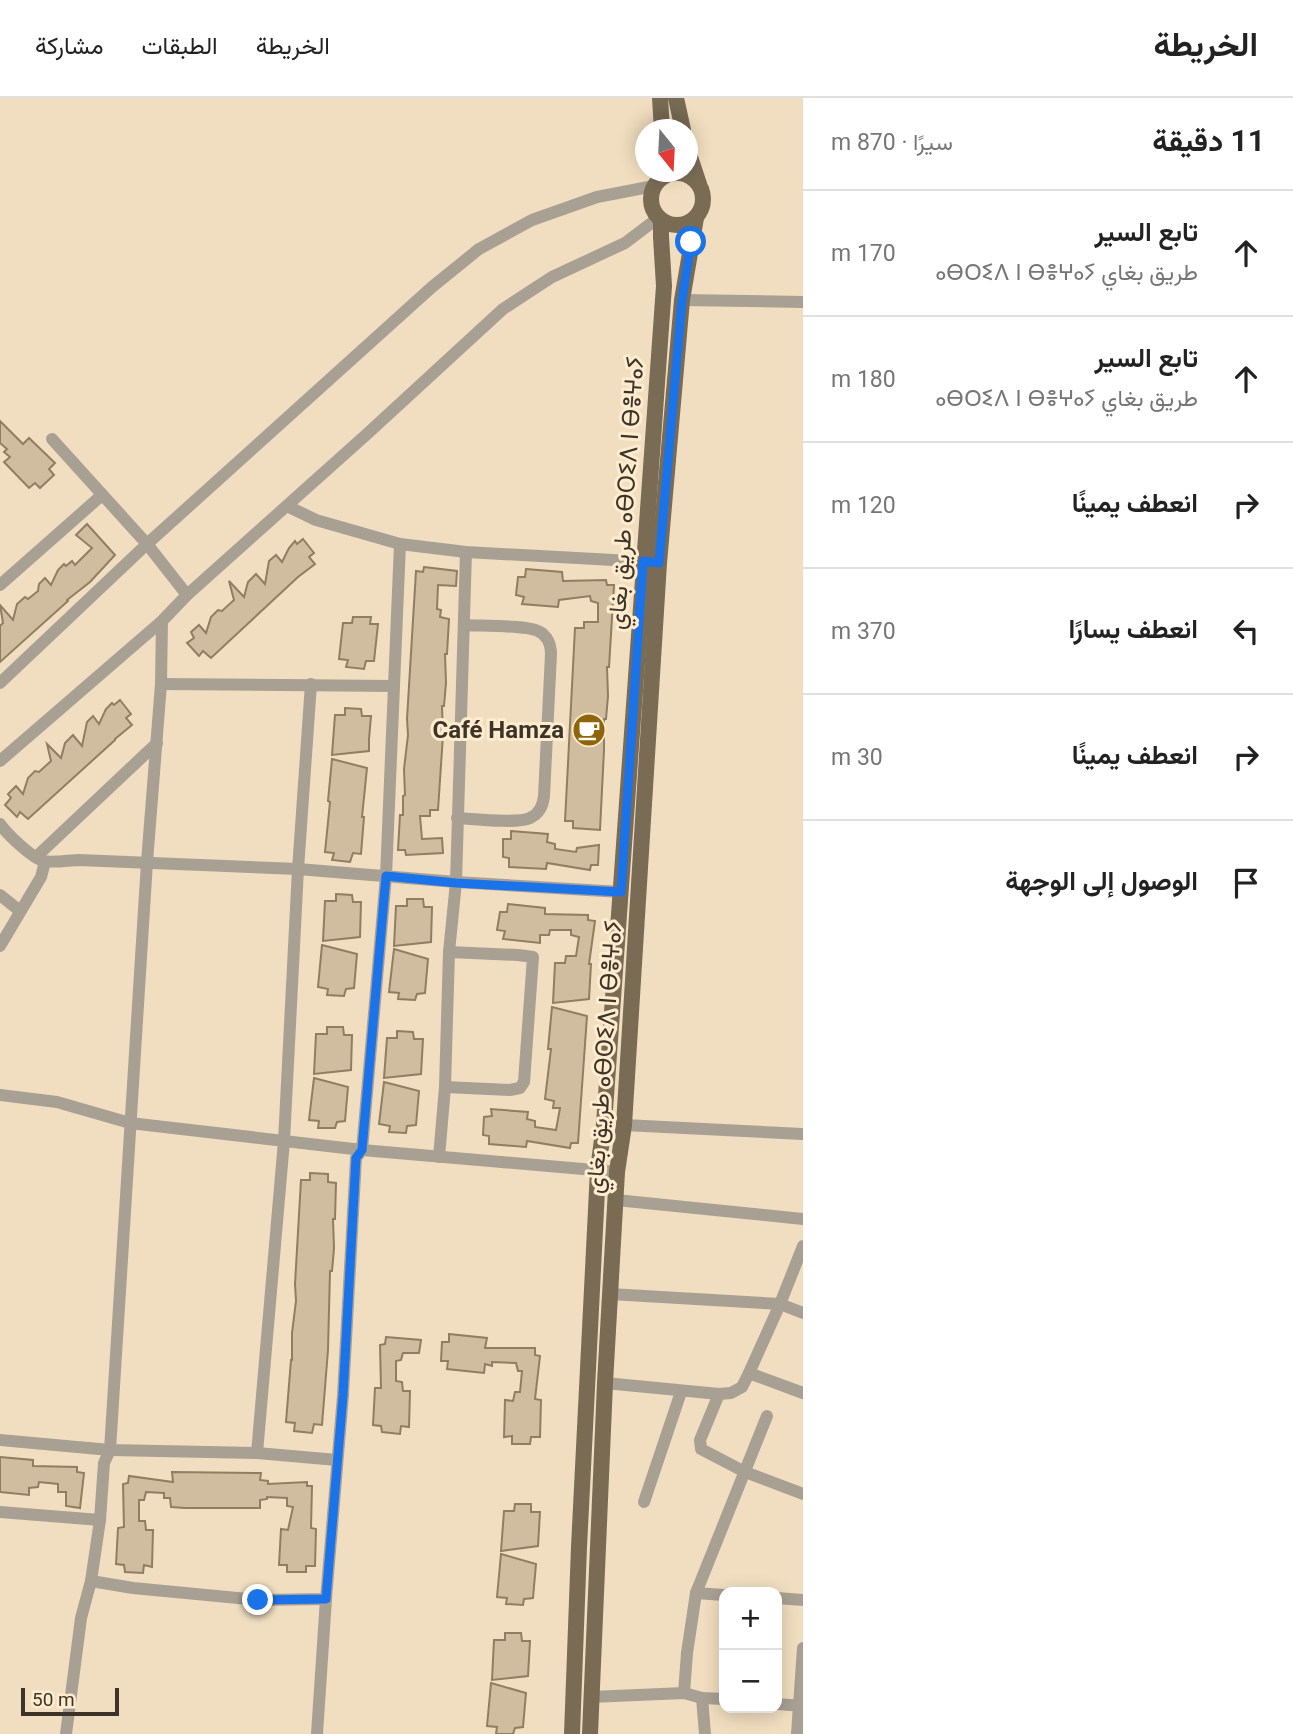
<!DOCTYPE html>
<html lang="ar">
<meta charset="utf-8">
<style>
:root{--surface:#fff;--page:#f6f6f6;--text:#222;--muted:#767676;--line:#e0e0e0}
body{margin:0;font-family:Roboto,Vazirmatn,"Noto Sans Tifinagh",sans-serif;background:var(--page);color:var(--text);direction:rtl}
.controls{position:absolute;right:21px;bottom:21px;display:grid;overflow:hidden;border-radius:14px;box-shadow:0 4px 18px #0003}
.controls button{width:63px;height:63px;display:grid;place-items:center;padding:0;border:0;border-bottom:2px solid var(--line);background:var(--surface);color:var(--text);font:35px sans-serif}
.compass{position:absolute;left:635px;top:21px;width:63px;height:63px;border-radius:50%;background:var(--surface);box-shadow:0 4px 18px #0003;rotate:162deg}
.scale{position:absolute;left:21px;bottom:18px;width:98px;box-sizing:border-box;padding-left:7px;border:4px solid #3c3428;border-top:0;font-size:19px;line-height:24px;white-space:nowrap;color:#3c3428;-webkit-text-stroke:5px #ffebcd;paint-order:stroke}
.stop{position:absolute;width:21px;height:21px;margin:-16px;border:5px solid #1a73e8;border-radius:50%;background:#fff}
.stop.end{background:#1a73e8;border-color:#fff;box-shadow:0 2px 7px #0008}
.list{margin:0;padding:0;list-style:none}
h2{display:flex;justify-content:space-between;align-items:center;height:91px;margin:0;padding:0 28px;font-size:30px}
h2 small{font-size:23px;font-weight:400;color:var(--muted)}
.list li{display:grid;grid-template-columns:46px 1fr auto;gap:21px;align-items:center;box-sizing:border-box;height:126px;padding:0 28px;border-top:2px solid var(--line)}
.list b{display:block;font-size:26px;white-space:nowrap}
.list p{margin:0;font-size:23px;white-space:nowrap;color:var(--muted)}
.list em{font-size:23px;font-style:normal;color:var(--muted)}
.icon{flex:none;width:38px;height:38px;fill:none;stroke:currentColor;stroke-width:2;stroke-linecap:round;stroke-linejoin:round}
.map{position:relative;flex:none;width:803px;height:1636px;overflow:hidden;direction:ltr}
header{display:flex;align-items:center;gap:42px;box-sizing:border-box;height:98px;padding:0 35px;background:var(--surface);border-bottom:2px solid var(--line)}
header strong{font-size:33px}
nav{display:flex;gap:38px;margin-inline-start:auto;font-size:24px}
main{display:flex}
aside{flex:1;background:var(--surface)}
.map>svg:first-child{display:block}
.building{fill:#d0bd9f;stroke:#8f7e62;stroke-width:2}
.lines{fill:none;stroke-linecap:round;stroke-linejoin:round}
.minor{stroke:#a9a094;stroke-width:12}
.major{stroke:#796b54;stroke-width:16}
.route{stroke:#1a73e8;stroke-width:9}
.labels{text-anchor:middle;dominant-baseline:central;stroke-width:6;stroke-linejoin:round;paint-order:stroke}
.street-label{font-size:24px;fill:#3c3428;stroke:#ffebcd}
.poi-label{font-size:24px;font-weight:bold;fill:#3c3428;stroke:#ffebcd;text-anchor:end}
</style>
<header>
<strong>الخريطة</strong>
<nav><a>الخريطة</a><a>الطبقات</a><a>مشاركة</a></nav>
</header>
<main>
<aside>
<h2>11 دقيقة<small>سيرًا · 870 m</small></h2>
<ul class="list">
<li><svg class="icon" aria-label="ahead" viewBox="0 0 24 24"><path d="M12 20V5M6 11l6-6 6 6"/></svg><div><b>تابع السير</b><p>طريق بغاي ⴰⴱⵔⵉⴷ ⵏ ⴱⴻⵖⴰⵢ</p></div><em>170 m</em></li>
<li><svg class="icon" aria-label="ahead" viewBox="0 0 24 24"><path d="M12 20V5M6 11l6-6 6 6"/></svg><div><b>تابع السير</b><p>طريق بغاي ⴰⴱⵔⵉⴷ ⵏ ⴱⴻⵖⴰⵢ</p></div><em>180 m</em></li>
<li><svg class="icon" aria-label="right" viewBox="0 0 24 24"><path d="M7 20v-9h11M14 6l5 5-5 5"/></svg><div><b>انعطف يمينًا</b></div><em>120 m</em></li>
<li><svg class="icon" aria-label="left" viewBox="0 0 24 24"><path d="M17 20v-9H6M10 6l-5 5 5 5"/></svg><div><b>انعطف يسارًا</b></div><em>370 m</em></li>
<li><svg class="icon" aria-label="right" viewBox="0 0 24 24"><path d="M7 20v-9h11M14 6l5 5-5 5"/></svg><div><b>انعطف يمينًا</b></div><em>30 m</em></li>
<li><svg class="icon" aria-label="arrive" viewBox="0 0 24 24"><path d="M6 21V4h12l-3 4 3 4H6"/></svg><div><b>الوصول إلى الوجهة</b></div></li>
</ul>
</aside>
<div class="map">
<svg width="803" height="1636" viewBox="0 0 803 1636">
<rect width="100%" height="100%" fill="#f1dec0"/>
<g class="building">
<path d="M0,323L23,346L29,340L55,365L49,371L54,377L40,390L35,385L29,390L4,364L10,359L4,354L7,351L0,345Z"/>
<path d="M87,426L115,457L90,484L67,502L68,503L0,564V528L3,525L0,507L13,522L17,506L25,499L28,501L38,493L39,486L45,480L51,487L58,472L64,466L66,468L72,463L75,467L92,450L76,437Z"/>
<path d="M303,441L314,455L309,459L315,466L298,479L211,560L203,553L199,558L187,545L194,540L191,534L199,527L206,535L211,519L218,512L222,513L234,502L229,483L244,499L248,484L256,476L265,486L269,463L276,457L282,464L289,450L295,443L297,446Z"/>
<path d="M424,469L457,473L456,488L438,487L437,511L441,512L440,519L449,521L447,556H445L446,585L444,608H442L443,637L438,712H430V718H420L422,741L442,740L443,755L406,757L405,752H398L400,717H403V698L405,697L404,671L408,637L407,621L416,473L423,474Z"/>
<path d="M526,471L562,474L563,483L606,482L607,487H614L609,569H607L608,598L606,621H604V652L600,732L573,730V723H565L575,530H584V524H598V505L591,503L590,498L559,502L558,509L522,506L524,499L516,497L518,479H525Z"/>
<path d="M353,519H371L370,526H378L374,563H366L364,571L346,569L348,562L339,561L343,525H352Z"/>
<path d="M120,602L131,616L126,620L132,627L115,641V642L28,721L20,714L17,719L5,707L11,700L8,696L16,688L23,696L28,680L35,673L39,674L51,663L47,646L61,660L65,645L73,637L82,648L87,624L93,618L99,626L106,611L112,605L114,607Z"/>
<path d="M345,610L361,611L362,618H371L369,641V653L332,657L335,617H345Z"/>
<path d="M332,661L367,670L362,719H364L361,756L353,755L350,764L332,762L334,755L325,754L330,704L328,703Z"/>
<path d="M511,733L548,736L547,744L555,746V751L576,754L577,750L599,747L598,767H591L590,772L547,765L546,771L509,769V760L503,759V741H511Z"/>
<path d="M336,796L352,797L353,804H361L360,839L323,843L325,803H336Z"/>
<path d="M407,801H423L424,809H432L431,844L394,848L396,808H407Z"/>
<path d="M508,806L545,810V816L588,817V822L595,823L589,866H591L589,901L553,905L555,865H565L566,858H576L579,839L571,837V832H550L549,837H540V845L503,841L505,833L497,832L500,814H507Z"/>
<path d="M322,847L357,856L354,890L346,891L344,898L327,897L328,891L318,889Z"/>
<path d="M394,851L428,861L425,895L417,896L415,902L398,901L399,895L389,894Z"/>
<path d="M552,909L587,918L578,1045H571L570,1050L527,1043L526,1049L489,1046V1038L483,1037L484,1019L492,1018L491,1011L528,1014L527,1021L535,1023V1029L556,1032L560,1010H553L554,1003L545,1001L551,951H548Z"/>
<path d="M327,929H343L344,937H352L351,972L314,976L316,936H327Z"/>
<path d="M397,933L413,934L414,941H423L421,976L384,980L387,940H397Z"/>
<path d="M314,980L348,989L345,1023L337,1024L335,1030H318L319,1023L309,1022Z"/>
<path d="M384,984L419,993L416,1027L407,1028L406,1035L389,1034L390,1028L379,1026Z"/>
<path d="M310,1075L328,1076V1084L336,1085L335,1121H333L334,1150L332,1173H330L328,1252L322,1327L314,1326L312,1335L294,1333L295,1325L286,1324L291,1262H292V1235L296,1203L295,1186L301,1082H310Z"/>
<path d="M449,1236L487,1240L485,1250H535V1257L540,1258L535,1301L541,1302L540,1339H531L530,1346H512V1338L504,1339L505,1302L513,1303L515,1294H520L522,1273H518L516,1265L492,1264V1268L485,1266L484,1275L447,1271L448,1263H441L442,1244H449Z"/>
<path d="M386,1239L421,1242L419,1255H403L401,1262L396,1263V1283L402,1284L403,1293H410L409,1329L401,1328L400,1336L382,1334L381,1328L373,1327L375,1290H381L380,1247L385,1246Z"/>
<path d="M0,1359L33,1362V1368L77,1369V1374L84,1375L80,1410L66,1408V1394H58V1386L39,1384L38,1389L29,1390V1397L0,1394Z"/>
<path d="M172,1374L261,1375L260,1382L268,1383V1386L307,1384V1388H312L311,1430L316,1431L315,1468H306V1474H287V1467H279L281,1431L288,1432L293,1409L287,1408V1400L267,1399V1401L260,1402V1410H185L171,1409L170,1400H164V1395L146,1394L144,1402H139V1423H145L146,1432H153L152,1469L144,1467L143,1475L125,1474L124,1467L116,1466L118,1430L124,1429L123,1386L128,1385L129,1378L173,1384Z"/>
<path d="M515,1406H531V1414H540L538,1448L501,1453L504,1413H514Z"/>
<path d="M501,1456L536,1466L533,1500L524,1501L523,1507L506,1506L507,1500L497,1499Z"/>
<path d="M505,1535H521L522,1543H530L528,1578L492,1582L494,1542H505Z"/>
<path d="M491,1585L526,1595L523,1629L515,1630L513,1636H496L497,1629L487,1628Z"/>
</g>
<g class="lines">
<g class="minor">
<path d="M682,202L803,204"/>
<path d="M52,341L147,446L187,497"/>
<path d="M287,408L316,422L400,446L466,454L650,464"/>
<path d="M0,487L102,397"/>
<path d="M0,585L147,446L432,189L479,151L532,122L597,99L654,88"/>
<path d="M161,586L394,588L400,446"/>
<path d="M0,663L162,523L187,497L367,336L503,211L552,179L625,145L658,120"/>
<path d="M457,720C473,721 517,726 530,720C539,716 543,708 544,698L551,556C551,546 547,537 538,533C526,527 480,528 464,527"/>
<path d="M0,726C7,736 33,761 44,763C51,765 71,762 79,762L298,771L456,784L621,794"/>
<path d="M36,759L157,645"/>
<path d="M0,797L20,813"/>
<path d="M0,848L41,779L45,764"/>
<path d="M445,989L510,992L520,990L524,984L533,859L518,857L449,854"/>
<path d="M0,997L57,1004L130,1025L362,1052L617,1074"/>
<path d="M624,1027L803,1036"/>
<path d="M439,1059L445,989L449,854L456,784L466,454"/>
<path d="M616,1102L803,1121"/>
<path d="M610,1196L780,1206L803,1215"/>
<path d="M749,1275L803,1295"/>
<path d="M605,1285L719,1296L731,1295L742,1289L749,1275L780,1206L803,1148"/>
<path d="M719,1296L700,1342L701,1351L745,1374L803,1396"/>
<path d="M0,1342L110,1352L257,1355L337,1362"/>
<path d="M257,1355L284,1043L298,771L311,586"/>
<path d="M644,1404L681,1294"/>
<path d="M0,1414L100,1422"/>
<path d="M91,1483L133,1490L258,1502L326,1501L343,1297L356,1060L362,1052L386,778L394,588"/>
<path d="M696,1495L724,1497"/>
<path d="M777,1500L803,1502"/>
<path d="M684,1595L687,1555L696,1495L767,1318"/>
<path d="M591,1599L684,1595L702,1600L724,1601"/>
<path d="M702,1600L705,1636"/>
<path d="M777,1606L803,1608"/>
<path d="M66,1636L81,1520L91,1483L100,1422L104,1365L110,1352L147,764L161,586L162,523"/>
<path d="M317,1636L326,1501"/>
<path d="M797,1636L803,1550"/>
</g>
<g class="major">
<path d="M660,0L662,32"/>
<path d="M676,0L683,32"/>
<path d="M688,53L699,86"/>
<circle cx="677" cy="101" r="26"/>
<path d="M572,1636L579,1449L598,1072L604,1026L664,188L661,139V122"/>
<path d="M590,1636L605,1285L617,1074L624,1027L659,465L682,202L696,120"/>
</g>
</g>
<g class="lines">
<path class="route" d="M258,1502L326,1501L343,1297L356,1060L362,1052L386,778L456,785L621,794L643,463L659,465L682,202L691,144"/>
</g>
<defs>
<symbol id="cafe-disc" viewBox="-11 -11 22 22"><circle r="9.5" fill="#8f650b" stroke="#ffebcd"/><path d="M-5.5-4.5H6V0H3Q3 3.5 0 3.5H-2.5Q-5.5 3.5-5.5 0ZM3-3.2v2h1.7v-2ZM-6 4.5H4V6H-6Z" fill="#fff"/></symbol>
</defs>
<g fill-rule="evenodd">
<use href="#cafe-disc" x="570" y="613" width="38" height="38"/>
</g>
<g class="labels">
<g class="street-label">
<text transform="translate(626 395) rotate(-86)">طريق بغاي ⴰⴱⵔⵉⴷ ⵏ ⴱⴻⵖⴰⵢ</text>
<text transform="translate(604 959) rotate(-86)">طريق بغاي ⴰⴱⵔⵉⴷ ⵏ ⴱⴻⵖⴰⵢ</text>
</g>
<g class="poi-label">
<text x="564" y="632">Café Hamza</text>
</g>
</g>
</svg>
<div class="controls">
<button>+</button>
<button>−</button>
</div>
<svg class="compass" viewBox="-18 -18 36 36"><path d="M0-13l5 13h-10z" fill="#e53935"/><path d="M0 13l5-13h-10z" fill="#767676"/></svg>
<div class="scale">50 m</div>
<div class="stop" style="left:691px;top:144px"></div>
<div class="stop end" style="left:258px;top:1502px"></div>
</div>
</main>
